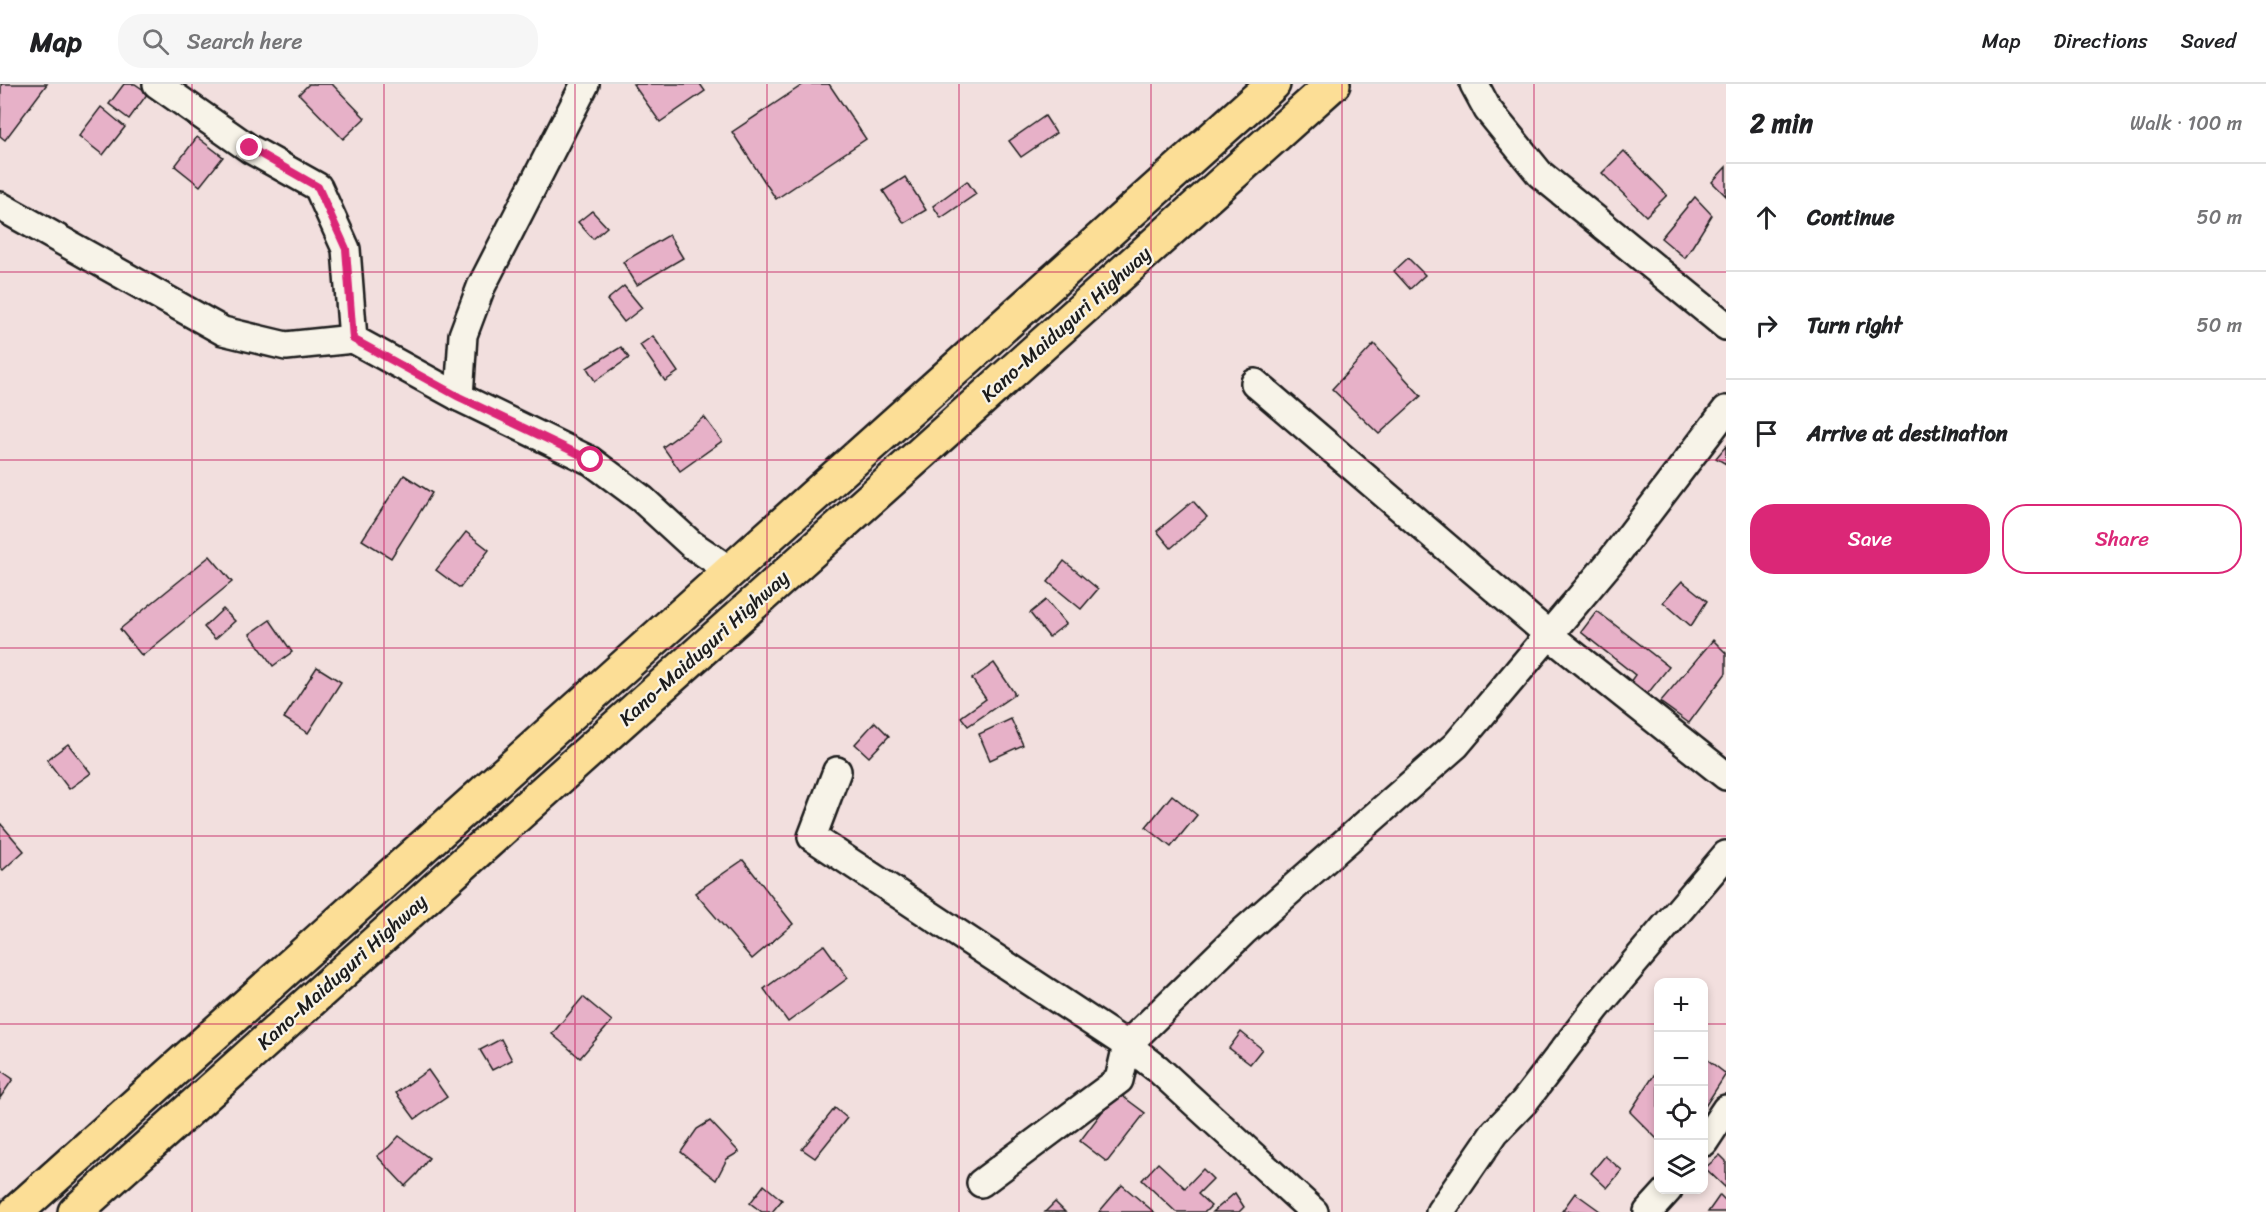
<!DOCTYPE html>
<meta charset="utf-8">
<style>
:root{--surface:#fff;--page:#f6f6f6;--text:#202124;--muted:#757577;--line:#e0e0e0;--accent:#db2777}
body{margin:0;font-family:Sriracha,sans-serif;background:var(--page);color:var(--text)}
.controls{position:absolute;right:18px;bottom:18px;display:grid;overflow:hidden;border-radius:12px;box-shadow:0 3px 9px #0003}
.controls button{width:54px;height:54px;display:grid;place-items:center;padding:0;border:0;border-bottom:2px solid var(--line);background:var(--surface);color:var(--text);font:30px sans-serif}
.stop{position:absolute;width:18px;height:18px;margin:-14px;border:4px solid #db2777;border-radius:50%;background:#fff}
.stop.end{background:#db2777;border-color:#fff;box-shadow:0 2px 6px #0008}
.list{margin:0;padding:0;list-style:none}
h2{display:flex;justify-content:space-between;align-items:center;height:78px;margin:0;padding:0 24px;font-size:26px}
h2 small{font-size:20px;font-weight:400;color:var(--muted)}
.list li{display:grid;grid-template-columns:39px 1fr auto;gap:18px;align-items:center;box-sizing:border-box;height:108px;padding:0 24px;border-top:2px solid var(--line)}
.list b{display:block;font-size:22px;white-space:nowrap}
.list em{font-size:20px;font-style:normal;color:var(--muted)}
.actions{display:flex;gap:12px;padding:18px 24px}
.actions a{flex:1;padding:14px 0;border:2px solid var(--accent);border-radius:24px;text-align:center;font-size:21px;color:var(--accent)}
.actions .main{background:var(--accent);color:#fff}
.icon{flex:none;width:33px;height:33px;fill:none;stroke:currentColor;stroke-width:2;stroke-linecap:round;stroke-linejoin:round}
.map{position:relative;flex:none;width:1726px;height:1128px;overflow:hidden}
header{display:flex;align-items:center;gap:36px;box-sizing:border-box;height:84px;padding:0 30px;background:var(--surface);border-bottom:2px solid var(--line)}
header strong{font-size:28px}
nav{display:flex;gap:33px;margin-inline-start:auto;font-size:21px}
.search{width:420px;height:54px;background:var(--page);display:flex;align-items:center;gap:15px;box-sizing:border-box;padding:0 21px;border-radius:24px;color:var(--muted);font-size:22px}
main{display:flex}
aside{flex:1;background:var(--surface)}
.map>svg:first-child{display:block}
.building{fill:#e7b1c8;stroke:#1c1c1c;stroke-width:1.5}
.lines{fill:none;stroke-linecap:round;stroke-linejoin:round}
.street-casing{stroke:#1c1c1c;stroke-width:32}
.highway-casing{stroke:#1c1c1c;stroke-width:38}
.street{stroke:#f7f3e8;stroke-width:27}
.highway{stroke:#fcde96;stroke-width:33}
.route{stroke:#db2777;stroke-width:8}
.grid{fill:none;stroke:#c2185b;stroke-width:1.5;stroke-opacity:0.55}
.labels{text-anchor:middle;dominant-baseline:central;stroke-width:4.5;stroke-linejoin:round;paint-order:stroke}
.street-label{font-size:20px;fill:#1c1c1c;stroke:#f7f3e8}
</style>
<header>
<strong>Map</strong>
<div class="search"><svg class="icon" aria-label="search" viewBox="0 0 24 24"><circle cx="10" cy="10" r="6"/><path d="M15 15l6 6"/></svg>Search here</div>
<nav><a>Map</a><a>Directions</a><a>Saved</a></nav>
</header>
<main>
<div class="map">
<svg width="1726" height="1128" viewBox="0 0 1726 1128">
<rect width="100%" height="100%" fill="#f2dfde"/>
<filter id="ink" filterUnits="userSpaceOnUse"><feTurbulence type="fractalNoise" baseFrequency=".0167" numOctaves="2"/><feDisplacementMap in="SourceGraphic" scale="12" xChannelSelector="R" yChannelSelector="G"/><feConvolveMatrix kernelMatrix="1 2 1 2 8 2 1 2 1" color-interpolation-filters="sRGB"/></filter>
<g filter="url(#ink)">
<g class="building">
<path d="M1,0H47L5,56L0,52Z"/>
<path d="M124,0H135L148,9L129,35L109,20Z"/>
<path d="M309,0H332L365,34L343,55L299,10Z"/>
<path d="M633,0H700L705,7L660,38Z"/>
<path d="M804,0H829L866,55L776,115L732,48Z"/>
<path d="M101,23L125,43L103,71L79,52Z"/>
<path d="M1045,32L1056,49L1021,73L1009,57Z"/>
<path d="M197,53L223,73L200,102L175,82Z"/>
<path d="M1624,67L1667,111L1646,132L1602,89Z"/>
<path d="M1726,83V112L1712,98Z"/>
<path d="M905,93L926,126L904,139L883,107Z"/>
<path d="M967,97L976,110L941,134L933,122Z"/>
<path d="M1695,113L1712,131L1685,174L1661,154Z"/>
<path d="M592,127L607,143L593,155L578,138Z"/>
<path d="M669,151L683,174L637,201L623,178Z"/>
<path d="M1408,174L1425,191L1410,205L1394,187Z"/>
<path d="M624,202L642,224L624,238L607,216Z"/>
<path d="M653,252L678,288L665,297L640,261Z"/>
<path d="M1374,260L1421,312L1379,350L1332,305Z"/>
<path d="M621,263L629,274L595,297L587,284Z"/>
<path d="M704,333L722,357L680,387L663,363Z"/>
<path d="M1726,362V380L1716,374Z"/>
<path d="M404,391L432,409L391,474L362,456Z"/>
<path d="M1193,417L1207,433L1171,464L1157,447Z"/>
<path d="M466,448L489,466L460,504L436,486Z"/>
<path d="M210,472L232,498L142,572L120,545Z"/>
<path d="M1064,477L1098,505L1081,525L1048,498Z"/>
<path d="M1682,497L1707,517L1691,542L1663,518Z"/>
<path d="M1046,516L1066,540L1049,553L1030,529Z"/>
<path d="M223,525L235,537L215,555L204,543Z"/>
<path d="M1597,527L1669,583L1641,618L1625,605L1635,591L1581,548Z"/>
<path d="M270,536L292,568L273,582L250,550Z"/>
<path d="M1713,556L1726,569V589L1689,639L1660,618Z"/>
<path d="M994,579L1015,610L968,642L961,633L986,615L972,595Z"/>
<path d="M317,583L341,598L308,649L284,634Z"/>
<path d="M1011,635L1023,661L990,676L979,650Z"/>
<path d="M875,638L889,652L869,673L855,660Z"/>
<path d="M68,660L91,689L69,705L47,676Z"/>
<path d="M1172,711L1197,731L1171,763L1146,743Z"/>
<path d="M0,739L24,767L3,786L0,783Z"/>
<path d="M743,776L793,840L752,875L695,809Z"/>
<path d="M824,861L848,894L788,938L764,905Z"/>
<path d="M583,913L612,937L580,974L552,950Z"/>
<path d="M1241,948L1262,965L1250,980L1229,964Z"/>
<path d="M501,955L512,976L492,986L480,966Z"/>
<path d="M1704,973L1726,990L1704,1024Z"/>
<path d="M1658,985V1056L1630,1028Z"/>
<path d="M0,986L13,995L0,1014Z"/>
<path d="M428,986L447,1013L415,1035L396,1009Z"/>
<path d="M1117,1008L1145,1029L1107,1078L1080,1057Z"/>
<path d="M835,1024L847,1034L815,1074L802,1065Z"/>
<path d="M710,1037L739,1068L727,1075L716,1096L681,1068L697,1045Z"/>
<path d="M399,1052L429,1074L417,1090L405,1102L377,1072L389,1063Z"/>
<path d="M1720,1071L1726,1077V1104L1705,1084Z"/>
<path d="M1605,1072L1622,1086L1607,1104L1591,1089Z"/>
<path d="M1158,1079L1185,1104L1203,1085L1213,1095L1198,1110L1211,1122L1205,1128H1176L1142,1096Z"/>
<path d="M764,1101L782,1116L772,1128H762L750,1119Z"/>
<path d="M1122,1101L1154,1128H1099Z"/>
<path d="M1235,1109L1244,1123L1239,1128H1213Z"/>
<path d="M1575,1109L1600,1127L1599,1128L1562,1127Z"/>
<path d="M1720,1111L1726,1117V1128H1708Z"/>
<path d="M1055,1118L1065,1128H1045Z"/>
</g>
<g class="lines">
<defs>
<g id="street">
<path d="M157,0L250,65L318,103L346,165L353,255L459,313L591,377L642,415L691,460L731,487"/>
<path d="M1474,0L1488,26L1540,90L1726,242"/>
<path d="M0,122L223,247L286,262L353,255"/>
<path d="M1255,299L1549,551L1726,692"/>
<path d="M459,313L463,251L481,203L585,0"/>
<path d="M837,687L812,753L1127,961L1158,985L1314,1128"/>
<path d="M1704,1058L1726,1025"/>
<path d="M981,1099L1119,996L1127,961L1244,847L1456,661L1611,477L1726,326"/>
<path d="M1440,1128L1495,1048L1524,1018L1596,924L1726,771"/>
<path d="M1648,1128L1668,1106"/>
</g>
<g id="highway">
<path d="M16,1128L1273,0"/>
<path d="M75,1128L1333,0"/>
</g>
</defs>
<use href="#street" class="street-casing"/>
<use href="#highway" class="highway-casing"/>
<use href="#street" class="street"/>
<use href="#highway" class="highway"/>
</g>
</g>
<g class="lines" filter="url(#ink)">
<path class="route" d="M250,64L318,103L346,165L353,255L459,313L591,376"/>
</g>
<path class="grid" d="M192,0V1128M384,0V1128M575,0V1128M767,0V1128M959,0V1128M1151,0V1128M1342,0V1128M1534,0V1128M0,188H1726M0,376H1726M0,564H1726M0,752H1726M0,940H1658M1704,940H1726"/>
<g class="labels">
<g class="street-label">
<text transform="translate(1066 240) rotate(-42)">Kano-Maiduguri Highway</text>
<text transform="translate(704 564) rotate(-42)">Kano-Maiduguri Highway</text>
<text transform="translate(342 888) rotate(-42)">Kano-Maiduguri Highway</text>
</g>
</g>
</svg>
<div class="controls">
<button>+</button>
<button>−</button>
<button><svg class="icon" aria-label="locate" viewBox="0 0 24 24"><circle cx="12" cy="12" r="6"/><path d="M12 2v4M12 18v4M2 12h4M18 12h4"/></svg></button>
<button><svg class="icon" aria-label="layers" viewBox="0 0 24 24"><path d="M12 4l9 5-9 5-9-5zM3 14l9 5 9-5"/></svg></button>
</div>
<div class="stop" style="left:591px;top:376px"></div>
<div class="stop end" style="left:250px;top:64px"></div>
</div>
<aside>
<h2>2 min<small>Walk · 100 m</small></h2>
<ul class="list">
<li><svg class="icon" aria-label="ahead" viewBox="0 0 24 24"><path d="M12 20V5M6 11l6-6 6 6"/></svg><div><b>Continue</b></div><em>50 m</em></li>
<li><svg class="icon" aria-label="right" viewBox="0 0 24 24"><path d="M7 20v-9h11M14 6l5 5-5 5"/></svg><div><b>Turn right</b></div><em>50 m</em></li>
<li><svg class="icon" aria-label="arrive" viewBox="0 0 24 24"><path d="M6 21V4h12l-3 4 3 4H6"/></svg><div><b>Arrive at destination</b></div></li>
</ul>
<div class="actions"><a class="main">Save</a><a>Share</a></div>
</aside>
</main>
